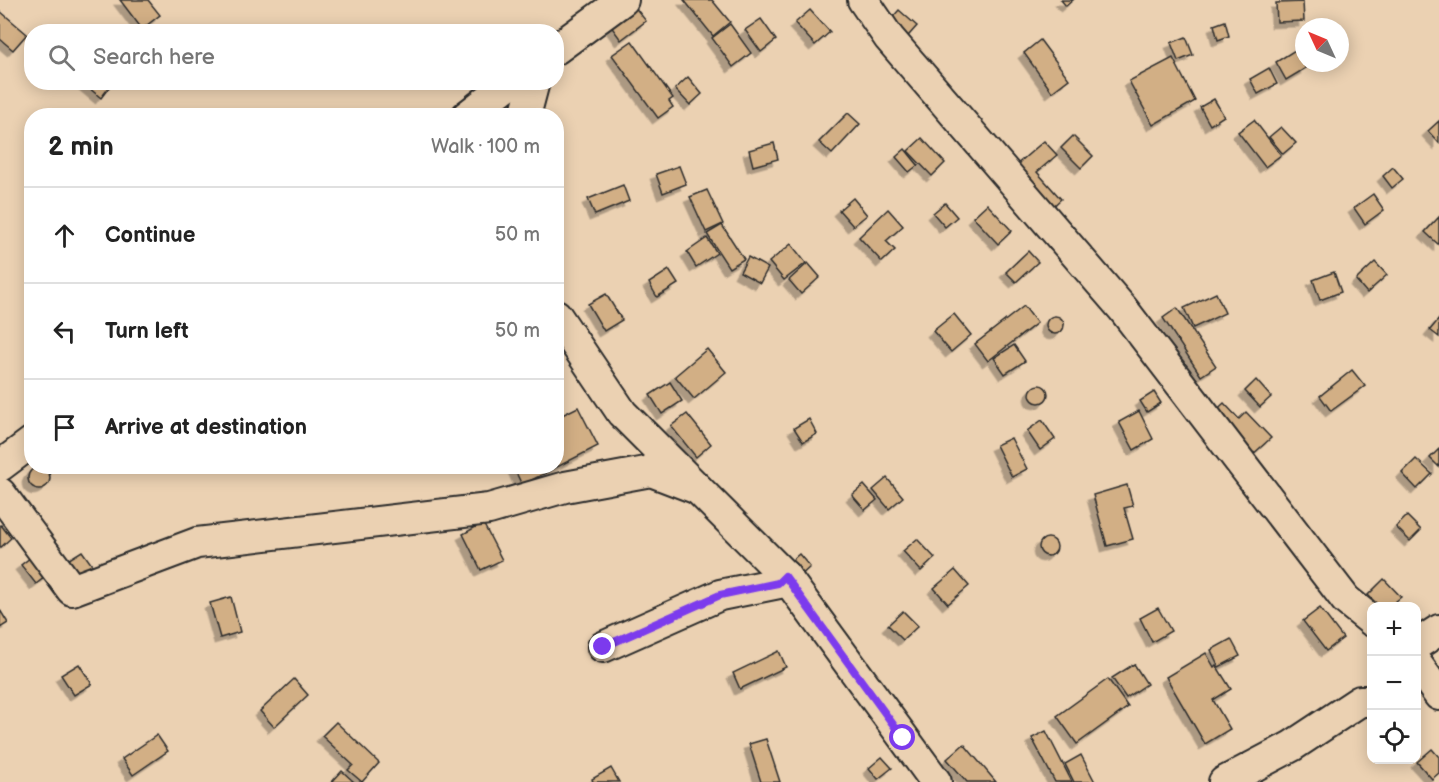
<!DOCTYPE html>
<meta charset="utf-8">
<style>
:root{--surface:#fff;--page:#f2f2f2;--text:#222;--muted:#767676;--line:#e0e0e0}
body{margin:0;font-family:"Balsamiq Sans",sans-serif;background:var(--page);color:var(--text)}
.controls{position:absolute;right:18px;bottom:18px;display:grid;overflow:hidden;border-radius:12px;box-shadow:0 3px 15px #0003}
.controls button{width:54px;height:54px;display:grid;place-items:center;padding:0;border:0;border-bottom:2px solid var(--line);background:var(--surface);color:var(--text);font:30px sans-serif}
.compass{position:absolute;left:1295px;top:18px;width:54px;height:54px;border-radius:50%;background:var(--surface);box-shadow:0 3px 15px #0003;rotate:314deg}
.stop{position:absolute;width:18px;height:18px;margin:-14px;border:4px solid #7c3aed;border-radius:50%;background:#fff}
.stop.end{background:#7c3aed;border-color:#fff;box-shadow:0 2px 6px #0008}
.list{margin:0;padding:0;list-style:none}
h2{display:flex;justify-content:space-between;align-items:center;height:78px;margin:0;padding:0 24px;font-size:26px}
h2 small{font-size:20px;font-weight:400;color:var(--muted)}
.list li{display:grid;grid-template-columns:39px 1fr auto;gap:18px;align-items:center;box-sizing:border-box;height:96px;padding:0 24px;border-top:2px solid var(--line)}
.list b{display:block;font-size:22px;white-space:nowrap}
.list em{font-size:20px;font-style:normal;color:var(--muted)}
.icon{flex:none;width:33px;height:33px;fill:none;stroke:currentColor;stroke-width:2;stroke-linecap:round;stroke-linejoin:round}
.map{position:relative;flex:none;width:1439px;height:782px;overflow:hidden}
.search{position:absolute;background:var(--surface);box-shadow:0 3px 15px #0003;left:24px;top:24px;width:540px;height:66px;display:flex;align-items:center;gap:15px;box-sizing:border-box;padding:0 21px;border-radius:24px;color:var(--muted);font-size:22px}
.panel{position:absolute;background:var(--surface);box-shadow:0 3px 15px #0003;left:24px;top:108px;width:540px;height:366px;border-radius:24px}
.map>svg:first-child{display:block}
.building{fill:#d2af85;stroke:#2b2b2b;stroke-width:1.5;filter:url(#shadow)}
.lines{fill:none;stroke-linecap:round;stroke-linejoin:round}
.minor-casing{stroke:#2b2b2b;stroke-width:34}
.minor{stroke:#ebd1b2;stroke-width:30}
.route{stroke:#7c3aed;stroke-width:8}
</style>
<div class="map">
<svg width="1439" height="782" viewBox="0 0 1439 782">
<defs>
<filter id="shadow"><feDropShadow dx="-5.5" dy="5.5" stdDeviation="0" flood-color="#0004"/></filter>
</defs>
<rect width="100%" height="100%" fill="#ebd1b2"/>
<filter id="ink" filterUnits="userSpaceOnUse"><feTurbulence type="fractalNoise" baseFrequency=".0167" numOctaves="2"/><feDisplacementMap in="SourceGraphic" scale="12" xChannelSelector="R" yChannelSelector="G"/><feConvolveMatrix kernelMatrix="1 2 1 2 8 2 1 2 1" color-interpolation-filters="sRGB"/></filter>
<g filter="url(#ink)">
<g class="building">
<path d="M120,0H148L160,15L142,29Z"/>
<path d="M684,0H712L730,22L713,36Z"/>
<path d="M1061,0H1073L1066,6Z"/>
<path d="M1303,2L1304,21L1277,22L1276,3Z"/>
<path d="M634,6L646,21L621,40L610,25Z"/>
<path d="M810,10L830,32L815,45L795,23Z"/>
<path d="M899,10L917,26L901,44L883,28Z"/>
<path d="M0,11L27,34L13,50L0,39Z"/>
<path d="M761,19L776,40L761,52L745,30Z"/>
<path d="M1225,21L1229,36L1218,40L1214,25Z"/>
<path d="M730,24L751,53L733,67L712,38Z"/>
<path d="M1186,37L1193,55L1178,61L1171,43Z"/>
<path d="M1040,40L1069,79L1052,92L1024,53Z"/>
<path d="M632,41L673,98L669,101L673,107L658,118L612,55Z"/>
<path d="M1295,50L1306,68L1286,80L1276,62Z"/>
<path d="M1173,58L1195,101L1153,125L1129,81Z"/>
<path d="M1269,68L1277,84L1258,94L1250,79Z"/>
<path d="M688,77L702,94L690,105L675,89Z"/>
<path d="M82,82H113L101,98Z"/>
<path d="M1214,99L1224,116L1210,125L1200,107Z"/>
<path d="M848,113L860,124L832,154L819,142Z"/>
<path d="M1254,120L1281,155L1265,167L1238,132Z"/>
<path d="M1439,121V143L1428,131Z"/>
<path d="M1281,127L1296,143L1283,154L1269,137Z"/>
<path d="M1073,136L1093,156L1081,168L1061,148Z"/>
<path d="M922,138L945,163L932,176L908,151Z"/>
<path d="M1044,141L1057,155L1037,172L1061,199L1045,214L1008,172Z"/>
<path d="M774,143L778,159L753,166L749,150Z"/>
<path d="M905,149L918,165L909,172L896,157Z"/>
<path d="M679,166L686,184L663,193L656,174Z"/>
<path d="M1393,167L1403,179L1392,188L1383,176Z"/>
<path d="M623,185L629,201L595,215L588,199Z"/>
<path d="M707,190L723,224L706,232L690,197Z"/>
<path d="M1373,194L1384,210L1365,224L1354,208Z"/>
<path d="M853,198L867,215L853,226L839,210Z"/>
<path d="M945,203L957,217L945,227L933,213Z"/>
<path d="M987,204L1012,231L998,244L973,217Z"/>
<path d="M888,209L903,226L886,241L895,250L882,262L859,237Z"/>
<path d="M1439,217V245L1425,232Z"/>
<path d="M722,225L744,259L729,268L707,234Z"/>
<path d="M707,238L717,253L696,267L687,252Z"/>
<path d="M791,244L806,263L784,280L769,262Z"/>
<path d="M1028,251L1038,262L1016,282L1006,272Z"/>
<path d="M748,257L768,268L760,283L740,272Z"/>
<path d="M1375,262L1387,275L1367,293L1356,280Z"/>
<path d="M808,263L820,277L801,294L789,280Z"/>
<path d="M669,270L678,284L657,297L649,283Z"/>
<path d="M1334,272L1341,292L1320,300L1313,280Z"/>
<path d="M1216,293L1225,313L1193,328L1184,308Z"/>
<path d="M606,294L622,320L604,331L588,304Z"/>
<path d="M1024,306L1037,323L988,361L975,344Z"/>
<path d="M1177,308L1216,366L1201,376L1163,318Z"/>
<path d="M954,314L971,335L951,352L933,331Z"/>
<circle cx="1055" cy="325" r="9"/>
<path d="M1439,319V337L1430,330Z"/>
<path d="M1014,345L1025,361L1005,374L994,358Z"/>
<path d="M707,349L726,372L694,399L675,376Z"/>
<path d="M1352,370L1365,386L1331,411L1320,396Z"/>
<path d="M1256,380L1271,397L1260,407L1245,391Z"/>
<path d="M670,382L682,401L662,414L650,395Z"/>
<circle cx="1039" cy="394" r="9"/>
<path d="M1154,392L1161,403L1147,412L1140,401Z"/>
<path d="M1224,403L1239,419L1246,412L1271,438L1250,457L1211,415Z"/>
<path d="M578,407L598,446L522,485L513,466H556V418Z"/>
<path d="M1139,411L1153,439L1134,450L1119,422Z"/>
<path d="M687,414L711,444L696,457L671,426Z"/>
<path d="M809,419L817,434L803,442L794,428Z"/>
<path d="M1042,420L1055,439L1040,450L1027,431Z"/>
<path d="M1011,438L1027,469L1012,477L996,445Z"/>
<path d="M1439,449V467L1430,458Z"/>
<path d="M1416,459L1432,474L1417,489L1402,473Z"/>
<circle cx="39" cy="478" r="11"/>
<path d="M887,478L903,497L889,509L873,490Z"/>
<path d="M864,485L877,500L865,510L852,495Z"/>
<path d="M1127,485L1133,506L1124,508L1133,539L1107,546L1093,495Z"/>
<path d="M1407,516L1421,530L1410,541L1396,527Z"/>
<path d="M483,523L502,560L481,570L463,534Z"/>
<path d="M1,525L11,538L0,548V526Z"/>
<circle cx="1048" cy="547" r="9"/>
<path d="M917,539L935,558L921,571L903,551Z"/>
<path d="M82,551L92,565L76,576L66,561Z"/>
<path d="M35,554L50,573L36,584L21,565Z"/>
<path d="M799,554L810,567L797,579L785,566Z"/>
<path d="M955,570L969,586L948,604L934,588Z"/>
<path d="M1384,579L1401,597L1390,606H1379L1368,595Z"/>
<path d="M231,597L240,632L220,638L210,603Z"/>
<path d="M1158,608L1171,631L1152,642L1140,618Z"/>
<path d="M1320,608L1343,638L1326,651L1303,621Z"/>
<path d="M0,610L8,623L0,628Z"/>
<path d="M903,611L918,626L903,640L888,625Z"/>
<path d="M1231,639L1240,656L1219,667L1211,650Z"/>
<path d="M779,651L786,667L740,689L733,673Z"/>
<path d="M1206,653L1214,667L1216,665L1231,689L1213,700L1230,729L1205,744L1166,677Z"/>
<path d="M79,664L92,684L74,695L61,675Z"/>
<path d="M1134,664L1147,684L1126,698L1112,678Z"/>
<path d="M294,679L308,695L274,727L260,711Z"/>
<path d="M1108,679L1128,707L1077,744L1057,716Z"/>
<path d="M336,722L379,763L362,782L348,770L353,765L322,736Z"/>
<path d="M1046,731L1072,782H1055L1032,738Z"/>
<path d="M157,735L168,751L133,775L122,759Z"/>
<path d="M766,739L780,782H761L749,744Z"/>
<path d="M964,744L996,782H967L947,759Z"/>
<path d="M1432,749L1439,757V773L1432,779L1417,762Z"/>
<path d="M1081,755L1095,782H1074L1065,764Z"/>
<path d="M882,757L892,768L878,779L869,768Z"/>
<path d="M611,768L619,782H593L592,779Z"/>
<path d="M342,771L354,782H332Z"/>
</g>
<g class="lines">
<defs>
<g id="minor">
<path d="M863,0L889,38L1123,309L1346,600L1372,621"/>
<path d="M556,49L623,0"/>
<path d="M467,116L511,82"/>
<path d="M525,116L534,82"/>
<path d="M556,315L622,413L785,576L936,782"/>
<path d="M0,466L32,442"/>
<path d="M0,493L72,590L197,543L489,509L565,487L651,471L698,489"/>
<path d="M1416,645L1439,630"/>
<path d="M603,647L720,595L779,583L785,576"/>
<path d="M1416,663L1439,695"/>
<path d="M1224,782L1292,746L1360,701H1372"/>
</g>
</defs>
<use href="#minor" class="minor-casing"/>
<use href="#minor" class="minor"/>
</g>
</g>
<g class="lines" filter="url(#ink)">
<path class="route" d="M603,647L720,595L778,583L785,576L903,738"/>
</g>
</svg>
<div class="controls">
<button>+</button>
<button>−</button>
<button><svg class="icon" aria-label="locate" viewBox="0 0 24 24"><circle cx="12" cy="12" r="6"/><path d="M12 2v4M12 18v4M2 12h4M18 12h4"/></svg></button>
</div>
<svg class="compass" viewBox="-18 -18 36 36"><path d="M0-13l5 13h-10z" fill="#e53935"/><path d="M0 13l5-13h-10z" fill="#767676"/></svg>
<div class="stop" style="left:903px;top:738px"></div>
<div class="stop end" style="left:603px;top:647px"></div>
<div class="search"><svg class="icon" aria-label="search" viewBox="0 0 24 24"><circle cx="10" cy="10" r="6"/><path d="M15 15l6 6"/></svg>Search here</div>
<section class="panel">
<h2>2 min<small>Walk · 100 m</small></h2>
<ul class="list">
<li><svg class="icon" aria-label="ahead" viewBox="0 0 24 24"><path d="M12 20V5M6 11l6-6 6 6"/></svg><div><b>Continue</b></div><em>50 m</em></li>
<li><svg class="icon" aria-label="left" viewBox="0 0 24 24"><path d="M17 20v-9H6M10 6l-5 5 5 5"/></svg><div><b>Turn left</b></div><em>50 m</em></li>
<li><svg class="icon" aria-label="arrive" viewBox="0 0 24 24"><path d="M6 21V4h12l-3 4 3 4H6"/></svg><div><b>Arrive at destination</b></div></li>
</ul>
</section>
</div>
